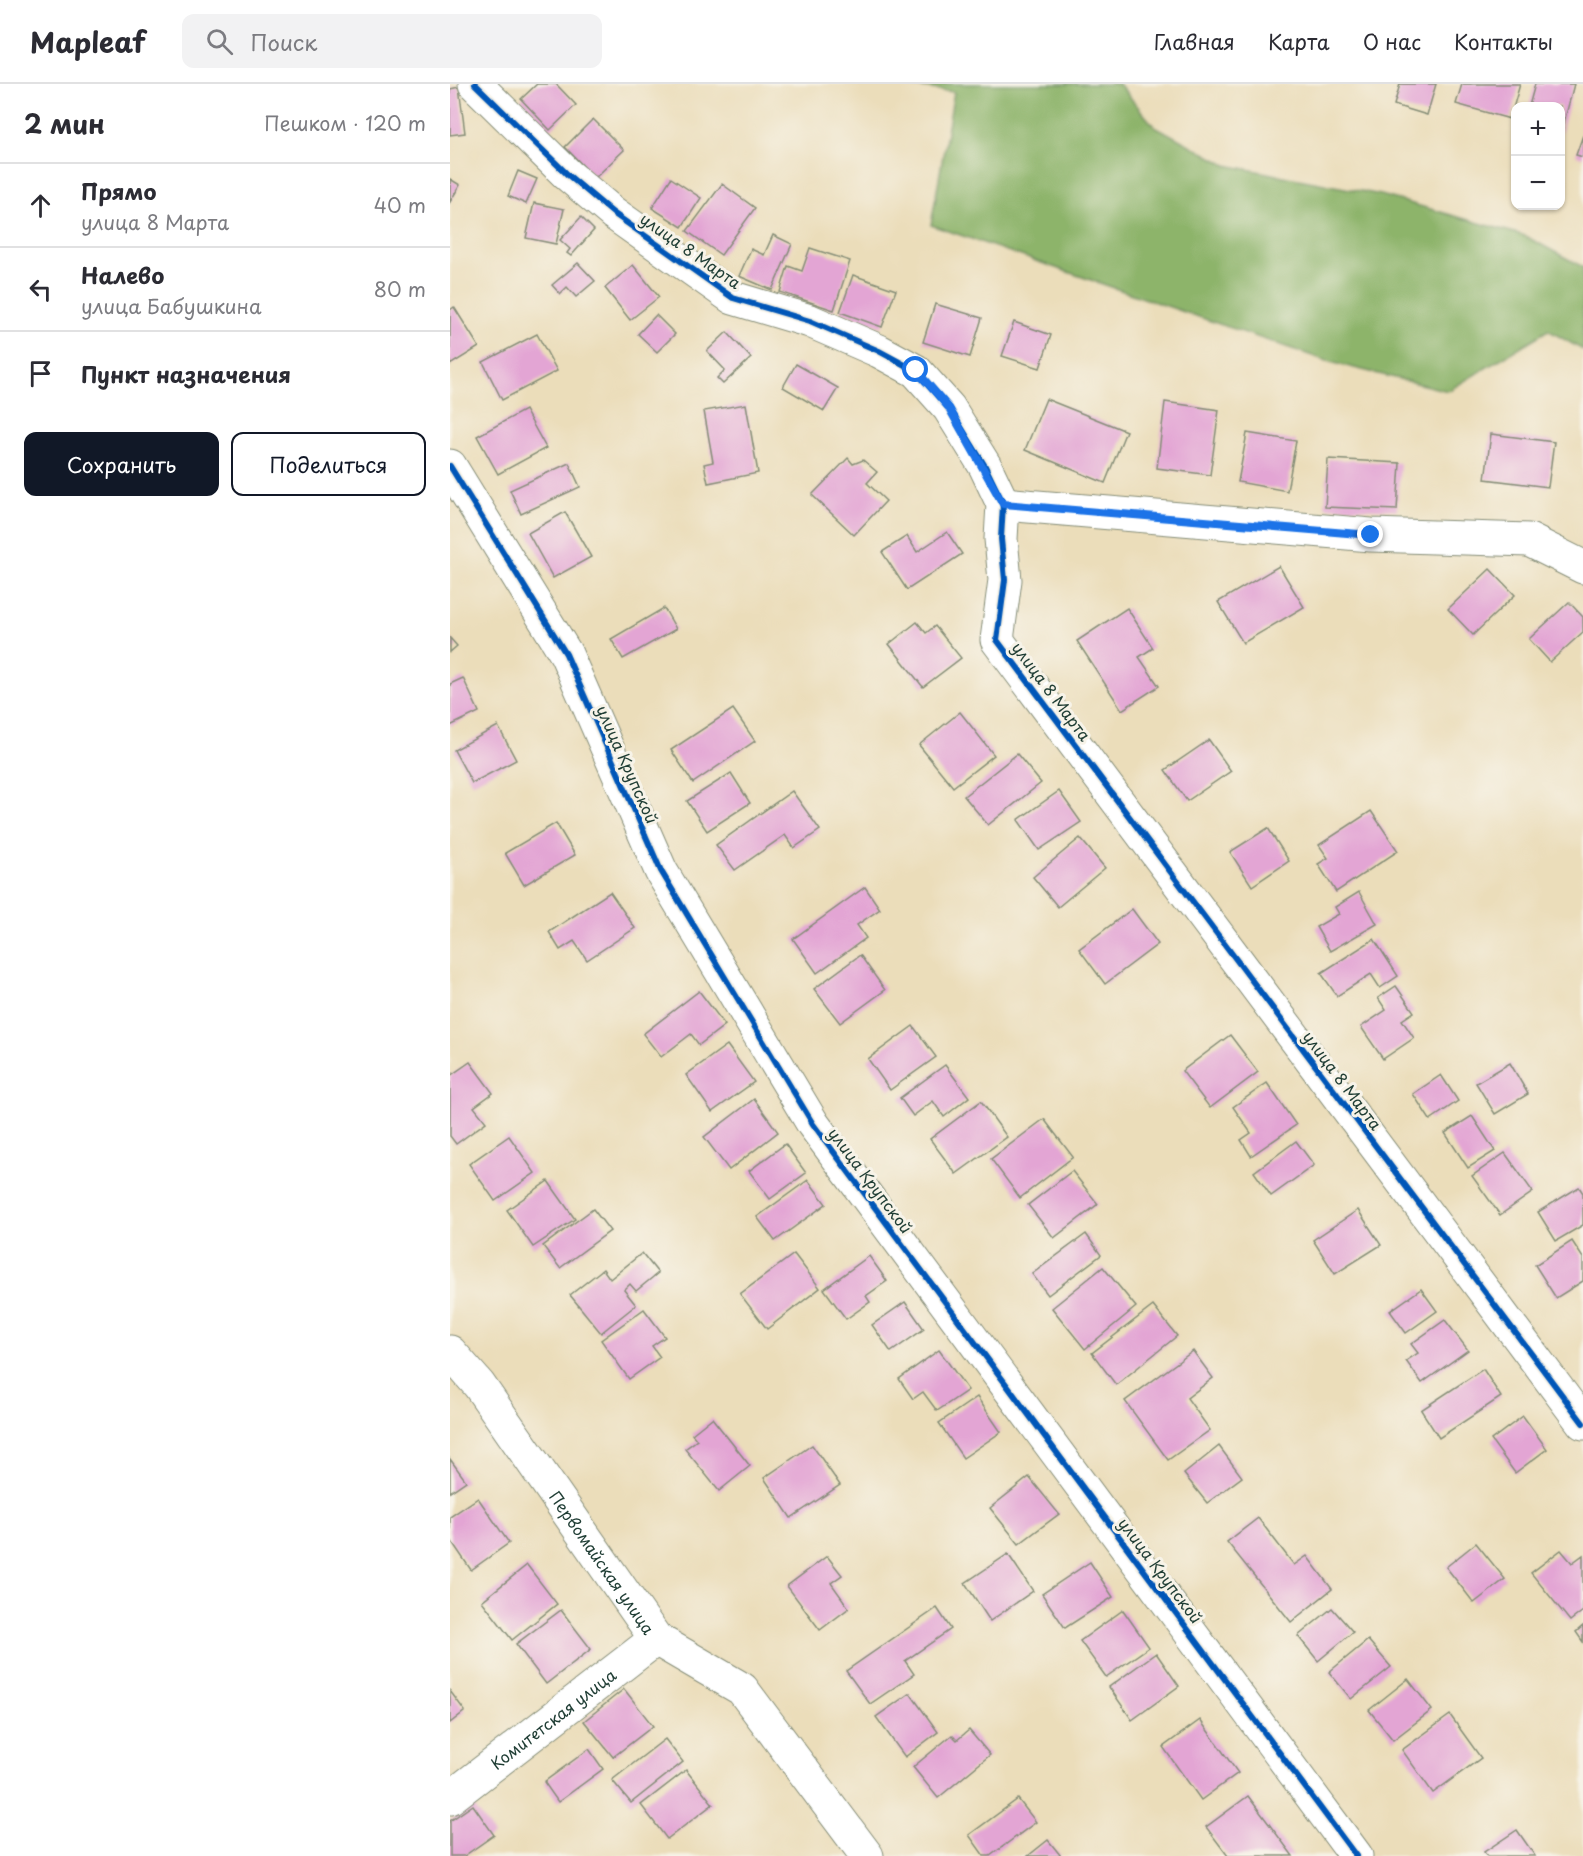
<!DOCTYPE html>
<html lang="ru">
<meta charset="utf-8">
<style>
:root{--surface:#fff;--page:#f2f2f3;--text:#2b2b33;--muted:#7c7c81;--line:#e1e1e2;--accent:#111827}
body{margin:0;font-family:"Playpen Sans",sans-serif;background:var(--page);color:var(--text)}
.controls{position:absolute;right:18px;top:18px;display:grid;overflow:hidden;border-radius:12px;box-shadow:0 2px 4px #0004}
.controls button{width:54px;height:54px;display:grid;place-items:center;padding:0;border:0;border-bottom:2px solid var(--line);background:var(--surface);color:var(--text);font:30px sans-serif}
.stop{position:absolute;width:18px;height:18px;margin:-14px;border:4px solid #1a73e8;border-radius:50%;background:#fff}
.stop.end{background:#1a73e8;border-color:#fff;box-shadow:0 2px 6px #0008}
.list{margin:0;padding:0;list-style:none}
h2{display:flex;justify-content:space-between;align-items:center;height:78px;margin:0;padding:0 24px;font-size:26px}
h2 small{font-size:20px;font-weight:400;color:var(--muted)}
.list li{display:grid;grid-template-columns:39px 1fr auto;gap:18px;align-items:center;box-sizing:border-box;height:84px;padding:0 24px;border-top:2px solid var(--line)}
.list b{display:block;font-size:22px;white-space:nowrap}
.list p{margin:0;font-size:20px;white-space:nowrap;color:var(--muted)}
.list em{font-size:20px;font-style:normal;color:var(--muted)}
.actions{display:flex;gap:12px;padding:18px 24px}
.actions a{flex:1;padding:14px 0;border:2px solid var(--accent);border-radius:12px;text-align:center;font-size:21px;color:var(--accent)}
.actions .main{background:var(--accent);color:#fff}
.icon{flex:none;width:33px;height:33px;fill:none;stroke:currentColor;stroke-width:2;stroke-linecap:round;stroke-linejoin:round}
.map{position:relative;flex:none;width:1133px;height:1772px;overflow:hidden}
header{display:flex;align-items:center;gap:36px;box-sizing:border-box;height:84px;padding:0 30px;background:var(--surface);border-bottom:2px solid var(--line)}
header strong{font-size:28px}
nav{display:flex;gap:33px;margin-inline-start:auto;font-size:21px}
.search{width:420px;height:54px;background:var(--page);display:flex;align-items:center;gap:15px;box-sizing:border-box;padding:0 21px;border-radius:12px;color:var(--muted);font-size:22px}
main{display:flex}
aside{flex:1;background:var(--surface)}
.map>svg:first-child{display:block}
.forest{fill:#8db46a;stroke:#56784f;stroke-width:1.5}
.building{fill:#e3a5d4}
.lines{fill:none;stroke-linecap:round;stroke-linejoin:round}
.minor-casing{stroke:#858d77;stroke-width:35}
.minor{stroke:#fff;stroke-width:33}
.cycleway-casing{stroke:#f7f3e8;stroke-width:10}
.cycleway{stroke:#0057b8;stroke-width:6}
.route{stroke:#1a73e8;stroke-width:8}
.labels{text-anchor:middle;dominant-baseline:central;stroke-width:6;stroke-linejoin:round;paint-order:stroke}
.street-label{font-size:16px;fill:#1f3d34;stroke:#f7f3e8}
</style>
<header>
<strong>Mapleaf</strong>
<div class="search"><svg class="icon" aria-label="search" viewBox="0 0 24 24"><circle cx="10" cy="10" r="6"/><path d="M15 15l6 6"/></svg>Поиск</div>
<nav><a>Главная</a><a>Карта</a><a>О нас</a><a>Контакты</a></nav>
</header>
<main>
<aside>
<h2>2 мин<small>Пешком · 120 m</small></h2>
<ul class="list">
<li><svg class="icon" aria-label="ahead" viewBox="0 0 24 24"><path d="M12 20V5M6 11l6-6 6 6"/></svg><div><b>Прямо</b><p>улица 8 Марта</p></div><em>40 m</em></li>
<li><svg class="icon" aria-label="left" viewBox="0 0 24 24"><path d="M17 20v-9H6M10 6l-5 5 5 5"/></svg><div><b>Налево</b><p>улица Бабушкина</p></div><em>80 m</em></li>
<li><svg class="icon" aria-label="arrive" viewBox="0 0 24 24"><path d="M6 21V4h12l-3 4 3 4H6"/></svg><div><b>Пункт назначения</b></div></li>
</ul>
<div class="actions"><a class="main">Сохранить</a><a>Поделиться</a></div>
</aside>
<div class="map">
<svg width="1133" height="1772" viewBox="0 0 1133 1772">
<rect width="100%" height="100%" fill="#f7f3e8"/>
<filter id="ink" filterUnits="userSpaceOnUse"><feTurbulence type="fractalNoise" baseFrequency=".0167" numOctaves="2"/><feDisplacementMap in="SourceGraphic" scale="12" xChannelSelector="R" yChannelSelector="G"/><feConvolveMatrix kernelMatrix="1 2 1 2 8 2 1 2 1" color-interpolation-filters="sRGB"/></filter>
<filter id="wash" filterUnits="userSpaceOnUse"><feTurbulence type="fractalNoise" baseFrequency=".008" numOctaves="4" result="noise"/><feDisplacementMap in="SourceGraphic" scale="24" xChannelSelector="R" yChannelSelector="G"/><feGaussianBlur stdDeviation="1.35" result="paint"/><feColorMatrix in="noise" values="0 0 0 0 0 0 0 0 0 0 0 0 0 0 0 0 0 1.4 0 .05"/><feComposite in="paint" operator="in"/></filter>
<g filter="url(#wash)">
<rect width="100%" height="100%" fill="#ebddba"/>
<path class="forest" d="M444,0H669L703,41L776,81L931,111L1075,152L1133,183V266L1098,246L998,307L880,278L481,141L504,8Z"/>
<g id="blocks">
<g class="building">
<path d="M87,0H106L126,21L100,46L71,15Z"/>
<path d="M950,0H986L977,31L944,21Z"/>
<path d="M1012,0H1070L1060,35L1006,20Z"/>
<path d="M1085,0H1124L1111,50L1110,22H1079Z"/>
<path d="M9,3L15,49L0,51V5Z"/>
<path d="M143,35L174,66L145,94L115,63Z"/>
<path d="M1133,51V73L1126,71Z"/>
<path d="M68,87L87,95L76,120L58,112Z"/>
<path d="M221,94L251,114L232,143L202,124Z"/>
<path d="M0,95L10,101L0,118Z"/>
<path d="M272,100L305,124L271,171L237,147Z"/>
<path d="M84,119L114,125L106,160L76,154Z"/>
<path d="M131,133L144,146L121,172L117,169L120,165L110,156Z"/>
<path d="M323,151L342,160L322,206L289,192L301,165L314,171Z"/>
<path d="M360,164L400,177L384,226L330,208L338,182L352,187Z"/>
<path d="M128,179L145,197L126,213L117,203L110,210L102,201Z"/>
<path d="M183,181L209,213L180,236L155,204Z"/>
<path d="M403,191L446,206L432,243L390,228Z"/>
<path d="M485,220L532,234L520,273L473,258Z"/>
<path d="M4,223L29,263L0,281V226Z"/>
<path d="M206,231L225,250L207,268L188,250Z"/>
<path d="M564,238L601,251L590,284L552,272Z"/>
<path d="M277,248L301,274L273,300L267,294L275,286L257,267Z"/>
<path d="M87,250L107,287L52,316L33,278Z"/>
<path d="M346,280L388,304L374,327L333,303Z"/>
<path d="M596,315L676,347L655,399L575,366Z"/>
<path d="M715,318L769,326L760,391L707,384Z"/>
<path d="M296,320L308,389L258,399L254,380L263,378L254,327Z"/>
<path d="M75,326L96,364L48,390L27,352Z"/>
<path d="M797,349L846,357L837,407L788,398Z"/>
<path d="M1041,350L1104,358L1098,403L1035,395Z"/>
<path d="M398,374L403,380L413,376L427,388L417,399L436,417L404,451L362,411Z"/>
<path d="M878,375L950,379L947,426L875,423Z"/>
<path d="M119,379L130,403L71,430L60,406Z"/>
<path d="M115,428L141,473L103,494L78,449Z"/>
<path d="M497,448L512,470L457,506L432,468L457,452L467,468Z"/>
<path d="M829,482L854,523L793,559L768,518Z"/>
<path d="M1040,485L1065,511L1023,551L998,525Z"/>
<path d="M1119,518L1133,533V548L1100,578L1079,555Z"/>
<path d="M214,524L226,545L173,575L161,555Z"/>
<path d="M677,524L703,564L689,573L709,602L672,626L627,557Z"/>
<path d="M467,538L476,549L485,542L511,574L473,603L439,560Z"/>
<path d="M0,554L7,562L0,568Z"/>
<path d="M13,594L29,628L0,642V600Z"/>
<path d="M283,625L305,657L243,699L221,666Z"/>
<path d="M510,628L544,671L503,703L469,661Z"/>
<path d="M48,642L66,676L22,699L4,666Z"/>
<path d="M759,656L781,687L737,717L715,686Z"/>
<path d="M567,670L591,699L538,741L514,712Z"/>
<path d="M281,689L300,719L257,747L237,717Z"/>
<path d="M342,707L370,746L344,764L335,751L285,786L266,761Z"/>
<path d="M609,707L631,738L589,766L568,736Z"/>
<path d="M921,727L948,767L886,808L868,780L878,774L869,761Z"/>
<path d="M106,739L125,771L74,801L55,769Z"/>
<path d="M818,744L839,777L802,802L780,768Z"/>
<path d="M630,754L655,784L608,823L583,793Z"/>
<path d="M415,803L430,825L407,841L416,854L367,889L343,855Z"/>
<path d="M160,808L185,844L137,876L124,857L110,866L99,848Z"/>
<path d="M909,808L927,840L880,867L866,843L889,830L885,823Z"/>
<path d="M682,825L708,860L655,900L629,865Z"/>
<path d="M924,855L948,892L930,904L921,890L887,912L871,889Z"/>
<path d="M410,871L435,906L390,939L364,905Z"/>
<path d="M946,902L964,928L952,936L964,954L933,975L911,943L936,926L928,914Z"/>
<path d="M249,907L275,941L249,961L241,950L211,973L193,950Z"/>
<path d="M463,942L486,973L440,1006L418,975Z"/>
<path d="M780,951L808,988L760,1024L732,987Z"/>
<path d="M277,961L304,998L262,1028L236,991Z"/>
<path d="M20,978L43,1009L24,1023L36,1038L6,1060L0,1052V992Z"/>
<path d="M1060,979L1078,1010L1045,1030L1026,999Z"/>
<path d="M495,981L519,1013L494,1033L483,1017L463,1032L450,1014Z"/>
<path d="M991,991L1008,1017L980,1036L963,1010Z"/>
<path d="M817,999L846,1041L801,1072L791,1056L801,1049L783,1023Z"/>
<path d="M304,1015L328,1048L279,1086L254,1053Z"/>
<path d="M531,1017L557,1053L506,1090L480,1055Z"/>
<path d="M1022,1032L1045,1067L1018,1084L995,1049Z"/>
<path d="M594,1035L623,1073L570,1114L541,1075Z"/>
<path d="M59,1052L85,1089L45,1117L19,1080Z"/>
<path d="M846,1057L864,1081L821,1112L804,1088Z"/>
<path d="M335,1060L356,1089L320,1115L299,1087Z"/>
<path d="M1055,1069L1083,1108L1050,1131L1022,1092Z"/>
<path d="M622,1087L648,1120L604,1154L578,1121Z"/>
<path d="M358,1096L376,1120L325,1157L307,1133Z"/>
<path d="M98,1097L125,1135L83,1163L57,1126Z"/>
<path d="M1129,1103L1133,1109V1141L1106,1157L1088,1128Z"/>
<path d="M143,1125L160,1147L110,1184L93,1162Z"/>
<path d="M908,1126L931,1161L885,1190L863,1156Z"/>
<path d="M636,1150L651,1171L598,1211L582,1190Z"/>
<path d="M1122,1157L1133,1174V1197L1106,1214L1085,1181Z"/>
<path d="M192,1169L208,1189L186,1207L180,1200L174,1206L186,1221L151,1249L120,1211L153,1185L160,1195Z"/>
<path d="M344,1170L370,1204L317,1245L290,1210Z"/>
<path d="M419,1172L437,1197L416,1212L420,1218L396,1235L374,1205Z"/>
<path d="M653,1183L686,1223L635,1265L602,1224Z"/>
<path d="M971,1205L987,1227L956,1249L940,1227Z"/>
<path d="M455,1218L474,1245L441,1268L422,1241Z"/>
<path d="M703,1222L727,1252L666,1301L642,1269Z"/>
<path d="M194,1225L215,1253L202,1262L210,1273L179,1295L151,1256Z"/>
<path d="M995,1236L1018,1266L972,1299L956,1277L968,1269L961,1260Z"/>
<path d="M489,1266L518,1306L487,1327L473,1308L463,1315L449,1295Z"/>
<path d="M743,1267L763,1294L737,1314L760,1346L718,1376L675,1317Z"/>
<path d="M1033,1285L1051,1313L989,1354L971,1326Z"/>
<path d="M527,1313L551,1348L513,1374L489,1339Z"/>
<path d="M1073,1332L1097,1365L1065,1389L1041,1356Z"/>
<path d="M262,1334L300,1382L269,1407L235,1365L247,1356L242,1350Z"/>
<path d="M362,1361L390,1401L341,1434L314,1394Z"/>
<path d="M769,1362L792,1393L757,1419L734,1390Z"/>
<path d="M0,1375L16,1397L0,1408Z"/>
<path d="M579,1393L609,1430L569,1460L540,1424Z"/>
<path d="M28,1414L59,1459L21,1486L0,1455V1433Z"/>
<path d="M808,1434L844,1481L857,1472L882,1505L841,1538L777,1458Z"/>
<path d="M1026,1459L1055,1495L1024,1519L996,1483Z"/>
<path d="M1111,1466L1122,1479L1133,1471V1527L1120,1537L1081,1489Z"/>
<path d="M558,1470L583,1507L540,1537L515,1499Z"/>
<path d="M377,1472L392,1491L381,1499L399,1524L370,1546L337,1502Z"/>
<path d="M640,1478L663,1513L615,1544L592,1510Z"/>
<path d="M77,1481L107,1520L62,1556L32,1517Z"/>
<path d="M487,1524L501,1545L455,1577L464,1590L420,1620L396,1587Z"/>
<path d="M882,1524L903,1548L868,1577L848,1552Z"/>
<path d="M111,1526L141,1565L96,1600L66,1560Z"/>
<path d="M673,1526L699,1563L656,1593L630,1557Z"/>
<path d="M1133,1542V1558L1126,1548Z"/>
<path d="M918,1556L941,1583L901,1615L879,1588Z"/>
<path d="M706,1569L729,1602L682,1636L659,1603Z"/>
<path d="M958,1595L982,1626L943,1656L919,1626Z"/>
<path d="M174,1605L203,1642L163,1673L134,1637Z"/>
<path d="M0,1607L15,1627L0,1639Z"/>
<path d="M460,1609L488,1648L455,1673L426,1633Z"/>
<path d="M1000,1631L1031,1674L983,1709L952,1666Z"/>
<path d="M750,1636L788,1689L751,1716L713,1663Z"/>
<path d="M519,1646L540,1671L488,1714L463,1683L502,1651L507,1656Z"/>
<path d="M215,1655L233,1678L181,1719L162,1696Z"/>
<path d="M139,1665L153,1685L108,1718L94,1698Z"/>
<path d="M236,1686L263,1720L217,1755L191,1721Z"/>
<path d="M798,1712L843,1772H778L756,1743Z"/>
<path d="M568,1715L586,1738L540,1772H534L519,1751Z"/>
<path d="M23,1721L44,1751L14,1772H0V1737Z"/>
<path d="M1067,1746L1085,1772H1037L1034,1768Z"/>
<path d="M598,1756L611,1772H578Z"/>
</g>
</g>
</g>
<g filter="url(#ink)">
<use href="#blocks" fill-opacity="0" stroke="#858d77" stroke-width="1.5"/>
<g class="lines">
<defs>
<g id="minor">
<path d="M25,0L118,91L163,129L283,214L360,237L429,267L466,287L499,324L535,382L553,420L551,455L555,496L547,556L1133,1339"/>
<path d="M0,382L116,570L211,787L363,1040L906,1772"/>
<path d="M553,420L921,451L1079,456L1133,483"/>
<path id="s1" d="M0,1268L29,1301L206,1555L292,1605L417,1772"/>
<path id="s2" d="M0,1714L206,1555"/>
</g>
</defs>
<use href="#minor" class="minor-casing"/>
<use href="#minor" class="minor"/>
<defs>
<g id="cycleway">
<path d="M25,0L118,91L163,129L283,214L360,237L429,267L466,287L499,324L535,382L553,420L551,455L555,496L547,556L1133,1339"/>
<path d="M0,382L116,570L211,787L363,1040L906,1772"/>
</g>
</defs>
<use href="#cycleway" class="cycleway-casing"/>
<use href="#cycleway" class="cycleway"/>
</g>
</g>
<g class="lines" filter="url(#ink)">
<path class="route" d="M466,286L499,324L553,420L921,451"/>
</g>
<g class="labels">
<g class="street-label">
<text transform="translate(241 166) rotate(35)">улица 8 Марта</text>
<text transform="translate(602 607) rotate(53)">улица 8 Марта</text>
<text transform="translate(178 680) rotate(66)">улица Крупской</text>
<text transform="translate(893 996) rotate(53)">улица 8 Марта</text>
<text transform="translate(421 1096) rotate(53)">улица Крупской</text>
<text stroke="none"><textPath href="#s1" startOffset="260">Первомайская улица</textPath></text>
<text transform="translate(711 1486) rotate(53)">улица Крупской</text>
<text stroke="none"><textPath href="#s2" startOffset="130">Комитетская улица</textPath></text>
</g>
</g>
</svg>
<div class="controls">
<button>+</button>
<button>−</button>
</div>
<div class="stop" style="left:466px;top:286px"></div>
<div class="stop end" style="left:921px;top:451px"></div>
</div>
</main>
